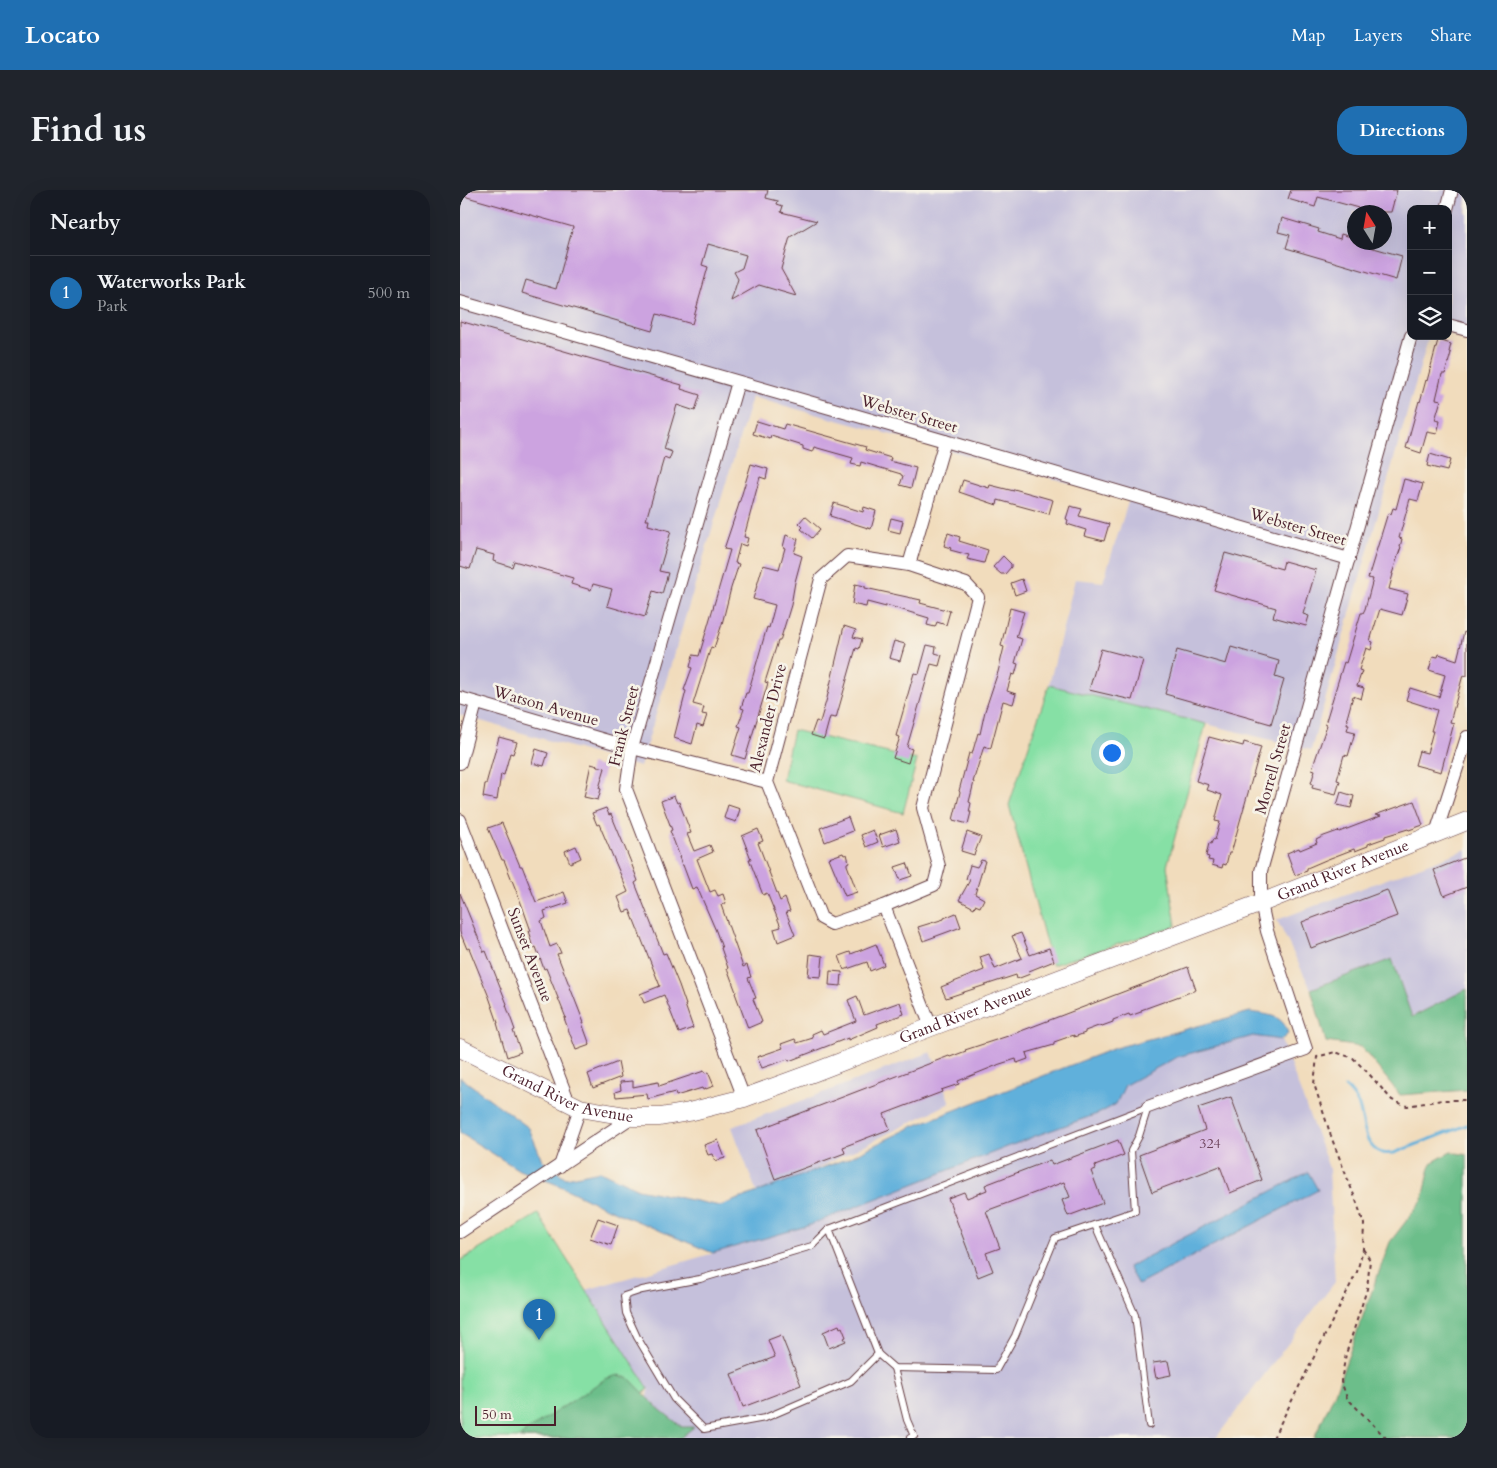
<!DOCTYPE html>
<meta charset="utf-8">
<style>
:root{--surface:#171b24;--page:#20242c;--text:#f1f3f6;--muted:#9ea1a6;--line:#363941;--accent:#1f6fb2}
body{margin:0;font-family:Cardo,serif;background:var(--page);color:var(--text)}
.controls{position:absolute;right:15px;top:15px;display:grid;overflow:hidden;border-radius:10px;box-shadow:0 5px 20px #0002}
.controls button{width:45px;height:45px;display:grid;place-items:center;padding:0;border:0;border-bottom:1px solid var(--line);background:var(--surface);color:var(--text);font:25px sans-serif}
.compass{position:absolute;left:887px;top:15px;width:45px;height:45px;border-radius:50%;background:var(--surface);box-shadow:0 5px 20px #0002;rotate:349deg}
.scale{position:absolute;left:15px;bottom:12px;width:81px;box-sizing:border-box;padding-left:5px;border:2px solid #4a1f2b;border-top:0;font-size:14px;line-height:18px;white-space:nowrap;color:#4a1f2b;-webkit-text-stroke:4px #f7f3e8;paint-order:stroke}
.you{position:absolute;left:651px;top:562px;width:18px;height:18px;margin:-12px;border:4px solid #fff;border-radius:50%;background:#1a73e8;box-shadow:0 0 0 8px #1a73e833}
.badge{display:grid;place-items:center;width:32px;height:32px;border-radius:50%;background:var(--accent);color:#fff;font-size:16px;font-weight:700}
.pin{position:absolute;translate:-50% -41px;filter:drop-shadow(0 1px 2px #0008)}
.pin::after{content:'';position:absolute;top:26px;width:18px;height:15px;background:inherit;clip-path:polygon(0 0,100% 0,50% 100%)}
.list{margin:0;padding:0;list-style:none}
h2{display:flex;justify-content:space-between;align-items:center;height:65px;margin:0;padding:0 20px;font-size:21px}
h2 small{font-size:16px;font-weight:400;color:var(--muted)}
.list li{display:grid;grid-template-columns:32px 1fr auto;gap:15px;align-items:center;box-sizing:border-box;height:75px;padding:0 20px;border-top:1px solid var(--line)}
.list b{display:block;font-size:19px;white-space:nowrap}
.list p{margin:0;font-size:16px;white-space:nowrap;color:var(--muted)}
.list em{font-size:16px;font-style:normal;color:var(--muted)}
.icon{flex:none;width:28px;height:28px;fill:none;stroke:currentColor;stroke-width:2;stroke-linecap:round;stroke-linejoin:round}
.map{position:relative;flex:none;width:1007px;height:1248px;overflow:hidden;border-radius:20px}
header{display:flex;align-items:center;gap:30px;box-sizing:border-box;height:70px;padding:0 25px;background:var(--accent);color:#fff}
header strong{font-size:24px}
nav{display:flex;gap:28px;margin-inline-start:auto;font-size:18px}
.intro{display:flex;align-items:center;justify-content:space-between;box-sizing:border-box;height:120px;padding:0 30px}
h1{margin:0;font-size:35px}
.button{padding:12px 22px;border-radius:20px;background:var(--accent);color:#fff;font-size:18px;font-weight:700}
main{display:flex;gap:30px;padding:0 30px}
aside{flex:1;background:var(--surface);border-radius:20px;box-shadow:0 5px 20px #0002}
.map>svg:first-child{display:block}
.industrial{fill:#c5c0db;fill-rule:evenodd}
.green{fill:#86e0a5;stroke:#688068}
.forest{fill:#6cbe8a;stroke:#5b6e5a}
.water{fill:#61b0db;stroke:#566883}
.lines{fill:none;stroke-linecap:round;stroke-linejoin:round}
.stream{stroke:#61b0db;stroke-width:3}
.building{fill:#cca3e0}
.lane-casing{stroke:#633b41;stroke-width:8}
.street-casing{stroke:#633b41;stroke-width:14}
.secondary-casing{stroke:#633b41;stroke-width:19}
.path{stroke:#633b41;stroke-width:2;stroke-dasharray:4 4;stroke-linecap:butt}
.lane{stroke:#fff;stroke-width:6}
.street{stroke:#fff;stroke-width:12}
.secondary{stroke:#fff;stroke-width:18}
.labels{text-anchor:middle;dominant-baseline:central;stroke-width:5;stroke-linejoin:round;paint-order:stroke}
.number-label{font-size:14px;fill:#6a4058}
.street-label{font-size:16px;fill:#4a1f2b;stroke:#f7f3e8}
</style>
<header>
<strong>Locato</strong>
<nav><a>Map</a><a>Layers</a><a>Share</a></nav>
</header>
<div class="intro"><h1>Find us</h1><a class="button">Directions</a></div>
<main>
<aside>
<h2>Nearby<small></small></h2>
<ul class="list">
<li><span class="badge">1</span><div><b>Waterworks Park</b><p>Park</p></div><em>500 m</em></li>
</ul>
</aside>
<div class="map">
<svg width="1007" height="1248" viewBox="0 0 1007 1248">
<rect width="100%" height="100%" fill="#f7f3e8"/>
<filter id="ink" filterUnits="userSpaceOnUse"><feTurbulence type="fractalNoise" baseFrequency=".02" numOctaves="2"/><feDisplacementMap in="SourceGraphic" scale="10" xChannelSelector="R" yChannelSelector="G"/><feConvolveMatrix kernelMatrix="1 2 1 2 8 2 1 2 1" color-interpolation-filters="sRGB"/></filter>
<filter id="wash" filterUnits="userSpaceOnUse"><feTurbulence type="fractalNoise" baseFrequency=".0096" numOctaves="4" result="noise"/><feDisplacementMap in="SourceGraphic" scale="20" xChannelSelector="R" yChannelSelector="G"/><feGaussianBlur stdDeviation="1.12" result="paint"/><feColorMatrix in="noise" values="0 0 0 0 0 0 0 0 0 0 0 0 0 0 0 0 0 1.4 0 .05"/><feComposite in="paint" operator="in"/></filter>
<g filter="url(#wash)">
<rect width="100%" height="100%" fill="#f1dcbc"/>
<g class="industrial">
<path d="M0,0H1007L1006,23H1007V149L988,143V19H951V146H969L851,560L589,495L615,389L643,392L669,309L292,207L180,577L0,525ZM894,22H924V52H894Z"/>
<path d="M1007,659V799L951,827L932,769L851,799L817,730Z"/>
<path d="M793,846L821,850L869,978L875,1092L756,1248H183L189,1199L126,1100L347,1036L575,946L640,923L656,914L665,895L717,867Z"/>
<path d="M471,862L490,913L340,987L298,1006L272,937Z"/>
</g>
<g class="green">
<path d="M589,495L746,534L707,676L716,736L592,775L549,615Z"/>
<path d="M333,540L457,570L443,623L322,590Z"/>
<path d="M78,1024L189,1199L123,1248H0V1071Z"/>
</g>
<g class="forest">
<path d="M932,769L952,827L1007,799V900L940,905L901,857L866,852L851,799Z"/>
<path d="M991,962L1007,965V1248H854L874,1205L930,1052L963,1009L971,973Z"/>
<path d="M158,1185L169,1188L198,1218L222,1237H234L220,1248H60L64,1243L145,1189Z"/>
</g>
<g class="water">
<path d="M790,822C807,825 824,824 828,844L821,850L793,846L717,867L665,895L656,914L640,923L575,946L347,1036L253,1063L146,1018L98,995L59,980L0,943V887L69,938L82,970L106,988L140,981L178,999L260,1016L386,969L454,936L655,858Z"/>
<path d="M848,982L858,1000L678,1095L668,1077Z"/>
</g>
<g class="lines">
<path class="stream" d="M885,897C891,902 896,909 899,916C904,931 903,957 922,963C925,964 931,963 934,963L1007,935"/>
</g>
<g id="blocks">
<g class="building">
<path d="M0,0H308L306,8L318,11L317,14L323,16L321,22L357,31L330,47L321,79L336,106L299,95L271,111L278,89L274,82L282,78L286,65L248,54L242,75L248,77L232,134L197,124L192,141L62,103L66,90L96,99L113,37L0,5Z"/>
<path d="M831,0H937L931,22H913L858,7L855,17L828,9Z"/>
<path d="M822,28L859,39L858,42L880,49L881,44L894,48V52H903V55L942,66L936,90L826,58L830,45L818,42Z"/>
<path d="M0,131L222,195L221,199L240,205L235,221L217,215L204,259L212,262L209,270L204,268L186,330H189L188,335L211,341L199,381L208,383L202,404L193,401L185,427L147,416L152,399L133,394L131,400L111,394L113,388L54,371L52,377L33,371L34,365L16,360L10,379L0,376Z"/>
<path d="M978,150L991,154L989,162L991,163L985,184H982L976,209L981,210L975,230L980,231L977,244L967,242L961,263L946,258L959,211L960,212L966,190L967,191Z"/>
<path d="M297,231L323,239L325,234L406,257L405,260L431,268L430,271L456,278L451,298L440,295L443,286L441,285V284L401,272L400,276L391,274L393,268L354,257L352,262L343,259V256L311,246L310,249L293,244Z"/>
<path d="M970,264L990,270L987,281L967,276Z"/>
<path d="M291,274L308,279L306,289L300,287L284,347L288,348L286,356L280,354L275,373L279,374L271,398L262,434L254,458L251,457L233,514L244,517L242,524L247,525L243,537L237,535L232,554L214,548L226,501L224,500L232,478L230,477L233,465L239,466L270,360L264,359L278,317Z"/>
<path d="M944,289L963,294L958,311L950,309L939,348L942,349L940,357H941L932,384H933L929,399L948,404L942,425L920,419L910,451L913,452L911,460L906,458L899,480L902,481L897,496L904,498L901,509L893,506L887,528L888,529L887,534H889L887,540L895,542L888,566L884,565L877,590L880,591L876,604L852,598L853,594L851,593L855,580L852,579L867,535L865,534L884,472L886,473L901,423H903L905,419L913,389L908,388L927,326L929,323L931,324L933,318L936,319Z"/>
<path d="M503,290L529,298L530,295L554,301V299L593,310L589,324L538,310L537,315L499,302Z"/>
<path d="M374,313L403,322L404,317L416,321L411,339L370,326Z"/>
<path d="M610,316L622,319L619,326L649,334L644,351L624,346L626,340L607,334L608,330L606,329Z"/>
<path d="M345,326L360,339L352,348L341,339L343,337L339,333Z"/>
<path d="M431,328L443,331L440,343L428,340Z"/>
<path d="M488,343L500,347L499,351L528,360L524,373L507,369L509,365L490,360L491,358L484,356Z"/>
<path d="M326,345L338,349L334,363L342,366L335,392L331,415L320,451H318L305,492L308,493L285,569L272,565L281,537L278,536L284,519L281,518L286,503H288L307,437L309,438L315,415L293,409L303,375L319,379L325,358L323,357Z"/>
<path d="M765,363L822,379L824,371L856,380L843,424L849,426L846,436L813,427L816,418L754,400Z"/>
<path d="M543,366L551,374V377L545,384H541L533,377Z"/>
<path d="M562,389L566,401L555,405L551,393Z"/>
<path d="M395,394L405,396V398L461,410L460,413L490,421L486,435L477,432L475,437L467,435L469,428L426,415V417L407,412L406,417L392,414Z"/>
<path d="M550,418L564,422L556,447L562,449L555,473L558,474L555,485L552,484L547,501L556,504L553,514L543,511L531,557L530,558L524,556L513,592H514L509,612L511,613L509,622H511L508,634L493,630L500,602L499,601L509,563L512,564L518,543L520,544L525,521L538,482L544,457L541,456Z"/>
<path d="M384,436L396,440L393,447L402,449L399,459L396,458L376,528L370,527L364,549L351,545L356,531L360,532L367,508Z"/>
<path d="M1004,442L1007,443V486L1003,485L990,532L994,533L981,582L955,575L959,561L967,563L973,541H971L977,520L946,510L950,498L979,507L985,485L969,480L973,466L978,467L979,464L997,470Z"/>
<path d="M434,451L445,454L440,471L429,468Z"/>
<path d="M467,455L476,457L475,463L482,465L479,476L471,474L447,557L452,559L448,573L433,568L440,547L436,546L454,483L459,484Z"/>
<path d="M771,457L819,471L815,487L824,490L811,534L705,504L717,460L766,474Z"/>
<path d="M641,459L683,470L672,510L629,500Z"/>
<path d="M39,547L57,552L53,564L50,563L44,585L41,584L37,610L23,607L25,594H26Z"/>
<path d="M749,547L783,556L784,552L801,557L771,663H769L766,675L763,674L762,678L752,675L753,671L748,670L749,667L746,666L749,653L751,654L753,649L755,650L760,632L755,631L762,605L747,600L749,595L736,591Z"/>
<path d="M76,559L88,563L84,576L72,573Z"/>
<path d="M131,574L145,578L139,598L141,599L138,610L124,607Z"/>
<path d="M881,602L894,606L891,618L877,615Z"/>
<path d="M214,606L217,613L219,612L231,643L227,644L234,661L250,655L253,662L237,669L250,702L255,700L258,706L263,704L266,713L261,715L283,777L287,775L291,787L288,788L296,808L293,809L302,832L288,838L275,803L276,802L267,778H268L261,758H262L256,741L237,697L232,699L223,675H222L219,667H220L210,641L212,640L201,611Z"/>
<path d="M954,611L963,635L949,640L948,639L925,646V648L908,654V656L895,661L894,659L868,669L847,678V681L835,685L827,663L839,658L840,660L857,653L856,650L864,646L878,641L879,642L921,626L915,625Z"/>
<path d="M268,615L280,619L276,632L264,628Z"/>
<path d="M146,618L149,625L151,624L170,670L178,691L175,693L203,764L206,763L219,795L226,815H225L233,838L219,843L204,805L184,813L180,804L200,796L170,720L164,722L158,707L168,702L139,634L137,635L132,623Z"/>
<path d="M388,627L393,641L365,652L360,638Z"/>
<path d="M42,633L60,676H62L76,712L104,702L108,713L84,721L86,728L81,731L90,757L97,754L101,763L97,764L124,833H122L130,855L116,860L104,828H106L86,778L84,779L76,757L73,758L70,748L71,747L69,741H71L61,713L44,670H42L28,638Z"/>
<path d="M298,639L303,651L298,653L320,711L325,708L330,721L326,722L335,745L318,752L314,739L321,737L307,703L303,705L289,669H291L282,646Z"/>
<path d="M436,639L440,651L423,657L419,645Z"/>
<path d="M413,640L418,652L406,657L401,645Z"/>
<path d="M507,642L521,647L514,665L501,661Z"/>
<path d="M116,656L121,668L110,673L105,661Z"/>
<path d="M383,663L384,665L387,664L389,672L387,673V675L397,702L385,706L369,668Z"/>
<path d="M1007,667V697L984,706L974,680Z"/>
<path d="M521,670L525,671L515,704L524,709L520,717L515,715L514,718L499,710L510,690L506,689L510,675L517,677Z"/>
<path d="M447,673L452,686L440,690L435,677Z"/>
<path d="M927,700L937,726L851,758L842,732Z"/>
<path d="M0,703L24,762L26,761L47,814L46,815L55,840L53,841L61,862L47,867L37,833H38L29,807L9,758L7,759L0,742Z"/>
<path d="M496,723L501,737L463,751L458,737L484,729V728Z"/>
<path d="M561,743L570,765L589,758L594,771L569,781L570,784L557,789L556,785L486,808L481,797L524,780L520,767L529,764L535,779L562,768L552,746Z"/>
<path d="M416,754L424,775L410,781L407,772L384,780L379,766L390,762L391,764Z"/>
<path d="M350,764L363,766L361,787L348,786Z"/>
<path d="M728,777L736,800L681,820V822L670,826L669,824L653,830V832L642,836L641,835L625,841V843L614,847V845L594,852V855L566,863L568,869L557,873L556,869L540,874L498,891L499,894L481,900L482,902L424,924L430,939L383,957L385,963L315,989L297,940L489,866L490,867L506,861L505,860L548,846Z"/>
<path d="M370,781L382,782L381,796L369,795Z"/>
<path d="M397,806L404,825L440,812L444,824L417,834L418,837L388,850V848L329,871L328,869L302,878L297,867L323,858L321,854L335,849L337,853L353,848L352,844L361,840L363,844L396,831L388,810Z"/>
<path d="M158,872L161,887L133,898L128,884Z"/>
<path d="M244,881L245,883L248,882L254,896L243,900L242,898L216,906L215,902L188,909L187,904L156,907L155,902L161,900L160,892L173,891V897L198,892L199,896Z"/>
<path d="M771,907L802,990L770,1003L760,976L692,1002L679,965L745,940L738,918Z"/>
<path d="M258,950L265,968L255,971L252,964L248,965L244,955Z"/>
<path d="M658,950L664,965L635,976L636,979L631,981L643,1013L608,1026L602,1010L610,1007L604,992L526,1021L540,1058L526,1063L533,1081L518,1087L488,1008L504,1002L507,1008L527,1000L525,995L590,970L592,975Z"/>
<path d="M138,1028L158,1035L151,1055L130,1048Z"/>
<path d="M379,1135L380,1138L382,1137L386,1147L384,1148L386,1151L369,1158L363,1142Z"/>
<path d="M321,1145L341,1195L283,1217L271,1184L315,1167L308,1150Z"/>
<path d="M708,1171L711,1185L696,1188L693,1173Z"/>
</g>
</g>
</g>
<g filter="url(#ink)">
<use href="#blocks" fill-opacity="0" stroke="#633b41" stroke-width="1"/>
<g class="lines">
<defs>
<g id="lane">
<path d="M688,917L679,946L671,961L675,1021L595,1048L555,1146L536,1180L434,1178L418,1164L369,1039Z"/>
<path d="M635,1035L675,1125L689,1235"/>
<path d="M369,1039L352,1056L240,1089L182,1100L164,1106L166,1123L177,1147L214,1209L244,1239L305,1228L391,1191L418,1164"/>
<path d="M434,1178L447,1230L454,1246L450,1248"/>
</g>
<g id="street">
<path d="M987,19L992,0"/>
<path d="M0,112L485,251L889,369"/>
<path d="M988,135L1007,140"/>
<path d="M278,192L172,558L166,599L284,908"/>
<path d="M387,366L449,375L506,394L518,407L463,618L479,676L474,695L424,716L372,734L361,728L307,592L361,389Z"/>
<path d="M449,375L485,251"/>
<path d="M0,508L172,558L307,592"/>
<path d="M0,573L16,513"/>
<path d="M0,630L109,913"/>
<path d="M976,643L1007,547"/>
<path d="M424,716L471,837"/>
<path d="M688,917L846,859L807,741L801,713V681L951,146"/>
<path d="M100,976L120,918"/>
<path d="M0,1042L172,927"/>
</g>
<g id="secondary">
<path id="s1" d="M0,858L120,918L172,927H200L229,922L284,908L355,882L471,837L801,713L1007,631"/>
</g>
</defs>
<use href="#lane" class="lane-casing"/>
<use href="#street" class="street-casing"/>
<use href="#secondary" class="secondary-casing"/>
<g class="path">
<path d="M903,1059L910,1070L907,1099L886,1164L881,1191L887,1208L926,1248"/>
<path d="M813,1248L897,1082L903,1059L904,1034L897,1013L872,949L854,894L857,867L875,862L893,868L909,884L932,910L947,916L982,910H1007"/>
</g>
<use href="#lane" class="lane"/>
<use href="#street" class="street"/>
<use href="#secondary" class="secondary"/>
</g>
</g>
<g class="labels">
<g class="number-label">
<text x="750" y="953">324</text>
</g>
<g class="street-label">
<text transform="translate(449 224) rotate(16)">Webster Street</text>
<text transform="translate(838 337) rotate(16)">Webster Street</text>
<text transform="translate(86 516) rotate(16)">Watson Avenue</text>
<text transform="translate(308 528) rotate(-76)">Alexander Drive</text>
<text transform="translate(164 536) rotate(-76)">Frank Street</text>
<text transform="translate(813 579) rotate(-74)">Morrell Street</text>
<text stroke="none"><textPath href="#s1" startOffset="942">Grand River Avenue</textPath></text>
<text transform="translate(70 765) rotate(69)">Sunset Avenue</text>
<text stroke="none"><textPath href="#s1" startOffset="538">Grand River Avenue</textPath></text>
<text stroke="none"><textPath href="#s1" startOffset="118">Grand River Avenue</textPath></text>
</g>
</g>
</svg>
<div class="controls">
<button>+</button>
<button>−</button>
<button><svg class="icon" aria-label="layers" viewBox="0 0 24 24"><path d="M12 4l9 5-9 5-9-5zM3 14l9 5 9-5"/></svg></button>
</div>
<svg class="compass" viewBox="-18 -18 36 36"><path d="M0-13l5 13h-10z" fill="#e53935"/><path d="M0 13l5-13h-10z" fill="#9ea1a6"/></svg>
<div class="scale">50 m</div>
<div class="you"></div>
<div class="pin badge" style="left:79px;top:1150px">1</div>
</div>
</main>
